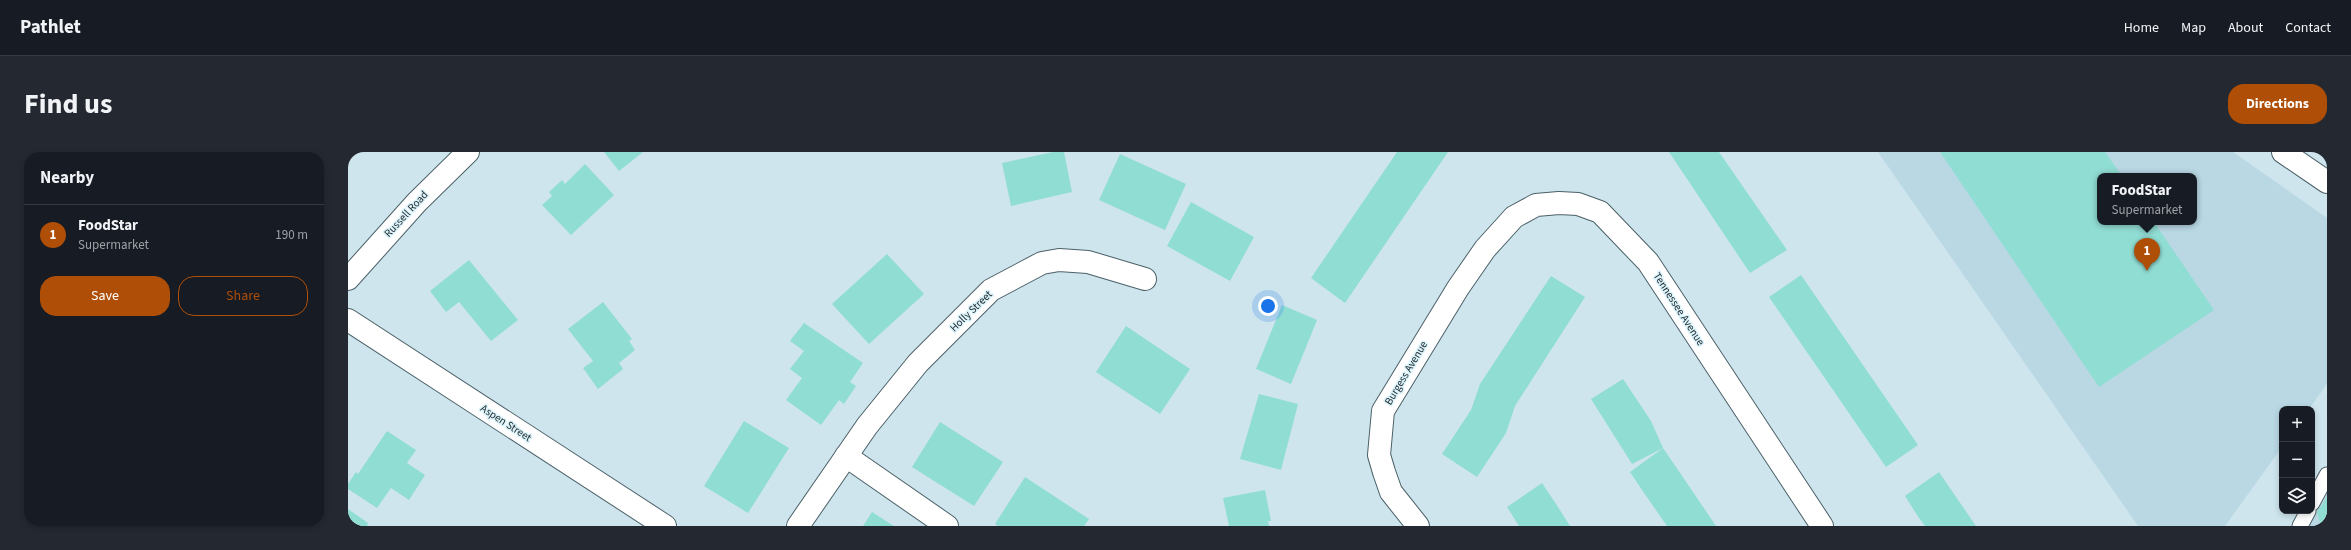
<!DOCTYPE html>
<meta charset="utf-8">
<style>
:root{--surface:#171b24;--page:#242831;--text:#f1f3f6;--muted:#9ea1a6;--line:#363941;--accent:#ae4e07}
body{margin:0;font-family:"Source Sans 3",sans-serif;background:var(--page);color:var(--text)}
.controls{position:absolute;right:12px;bottom:12px;display:grid;overflow:hidden;border-radius:8px;box-shadow:0 2px 6px #0003}
.controls button{width:36px;height:36px;display:grid;place-items:center;padding:0;border:0;border-bottom:1px solid var(--line);background:var(--surface);color:var(--text);font:20px sans-serif}
.you{position:absolute;left:920px;top:154px;width:14px;height:14px;margin:-10px;border:3px solid #fff;border-radius:50%;background:#1a73e8;box-shadow:0 0 0 6px #1a73e833}
.badge{display:grid;place-items:center;width:26px;height:26px;border-radius:50%;background:var(--accent);color:#fff;font-size:13px;font-weight:700}
.pin{position:absolute;translate:-50% -33px;filter:drop-shadow(0 1px 2px #0008)}
.pin::after{content:'';position:absolute;top:21px;width:14px;height:12px;background:inherit;clip-path:polygon(0 0,100% 0,50% 100%)}
.popup{position:absolute;left:1749px;top:21px;width:100px;height:52px;box-sizing:border-box;display:grid;place-content:center;border-radius:8px;background:var(--surface);filter:drop-shadow(0 1px 3px #0005);font-size:13px;white-space:nowrap;color:var(--muted)}
.popup b{font-size:15px;color:var(--text)}
.popup::after{content:'';position:absolute;left:50%;top:100%;margin-left:-8px;border:8px solid transparent;border-top-color:var(--surface)}
.list{margin:0;padding:0;list-style:none}
h2{display:flex;justify-content:space-between;align-items:center;height:52px;margin:0;padding:0 16px;font-size:17px}
h2 small{font-size:13px;font-weight:400;color:var(--muted)}
.list li{display:grid;grid-template-columns:26px 1fr auto;gap:12px;align-items:center;box-sizing:border-box;height:60px;padding:0 16px;border-top:1px solid var(--line)}
.list b{display:block;font-size:15px;white-space:nowrap}
.list p{margin:0;font-size:13px;white-space:nowrap;color:var(--muted)}
.list em{font-size:13px;font-style:normal;color:var(--muted)}
.actions{display:flex;gap:8px;padding:12px 16px}
.actions a{flex:1;padding:9px 0;border:1px solid var(--accent);border-radius:16px;text-align:center;font-size:14px;color:var(--accent)}
.actions .main{background:var(--accent);color:#fff}
.icon{flex:none;width:22px;height:22px;fill:none;stroke:currentColor;stroke-width:2;stroke-linecap:round;stroke-linejoin:round}
.map{position:relative;flex:none;width:1979px;height:374px;overflow:hidden;border-radius:16px}
header{display:flex;align-items:center;gap:24px;box-sizing:border-box;height:56px;padding:0 20px;background:var(--surface);border-bottom:1px solid var(--line)}
header strong{font-size:19px}
nav{display:flex;gap:22px;margin-inline-start:auto;font-size:14px}
.intro{display:flex;align-items:center;justify-content:space-between;box-sizing:border-box;height:96px;padding:0 24px}
h1{margin:0;font-size:28px}
.button{padding:10px 18px;border-radius:16px;background:var(--accent);color:#fff;font-size:14px;font-weight:700}
main{display:flex;gap:24px;padding:0 24px}
aside{flex:1;background:var(--surface);border-radius:16px;box-shadow:0 2px 6px #0003}
.map>svg:first-child{display:block}
.built{fill:#b9d8e4;fill-rule:evenodd}
.building{fill:#90ddd4}
.lines{fill:none;stroke-linecap:round;stroke-linejoin:round}
.service-casing{stroke:#4b6067;stroke-width:17}
.minor-casing{stroke:#4b6067;stroke-width:24}
.tertiary-casing{stroke:#4b6067;stroke-width:24}
.secondary-casing{stroke:#4b6067;stroke-width:24}
.service{stroke:#fff;stroke-width:15}
.minor{stroke:#fff;stroke-width:22}
.tertiary{stroke:#fff;stroke-width:22}
.secondary{stroke:#fff;stroke-width:22}
.labels{text-anchor:middle;dominant-baseline:central;stroke-width:3;stroke-linejoin:round;paint-order:stroke}
.street-label{font-size:11px;fill:#1e272a;stroke:#dbf3fb}
</style>
<header>
<strong>Pathlet</strong>
<nav><a>Home</a><a>Map</a><a>About</a><a>Contact</a></nav>
</header>
<div class="intro"><h1>Find us</h1><a class="button">Directions</a></div>
<main>
<aside>
<h2>Nearby<small></small></h2>
<ul class="list">
<li><span class="badge">1</span><div><b>FoodStar</b><p>Supermarket</p></div><em>190 m</em></li>
</ul>
<div class="actions"><a class="main">Save</a><a>Share</a></div>
</aside>
<div class="map">
<svg width="1979" height="374" viewBox="0 0 1979 374">
<rect width="100%" height="100%" fill="#cee5ee"/>
<g class="built">
<path d="M1530,0H1885L1979,66V232L1961,257H1934V295L1877,374H1790ZM1752,24H1846V70H1752Z"/>
<path d="M1979,316V374H1950L1964,345Z"/>
</g>
<g class="building">
<path d="M256,0H295L271,19Z"/>
<path d="M705,0H716L724,40L663,54L654,11Z"/>
<path d="M1049,0H1100L997,151L963,126Z"/>
<path d="M1321,0H1371L1439,98L1402,121Z"/>
<path d="M1592,0H1757L1774,24H1752V70H1806L1866,158L1751,235Z"/>
<path d="M772,2L838,32L817,78L751,48Z"/>
<path d="M237,12L266,43L223,83L194,53L204,44L201,40L214,28L217,32Z"/>
<path d="M843,50L906,85L882,129L819,94Z"/>
<path d="M539,102L576,142L521,192L484,152Z"/>
<path d="M121,108L170,168L143,189L111,150L98,160L82,139Z"/>
<path d="M1453,123L1570,293L1538,315L1421,145Z"/>
<path d="M1203,124L1237,145L1167,254L1158,281L1129,325L1094,302L1123,258L1132,232Z"/>
<path d="M255,150L284,187L281,189L287,198L271,211L275,217L250,237L235,216L245,209L220,177Z"/>
<path d="M934,153L969,168L943,232L908,217Z"/>
<path d="M456,171L515,211L502,230L508,234L496,252L491,248L473,273L438,248L454,226L442,217L456,199L442,189Z"/>
<path d="M778,174L842,217L812,262L748,220Z"/>
<path d="M1275,227L1303,269L1315,296L1284,312L1243,247Z"/>
<path d="M911,242L950,252L933,318L892,307Z"/>
<path d="M396,269L441,296L400,361L356,334Z"/>
<path d="M592,270L655,310L626,354L564,315Z"/>
<path d="M39,279L68,298L59,311L77,323L61,348L43,336L29,356L0,337V332L8,320L10,322Z"/>
<path d="M1315,296L1328,315L1368,374H1319L1294,338L1282,320Z"/>
<path d="M1591,320L1606,342L1628,374H1577L1571,366L1557,344Z"/>
<path d="M677,325L741,367L736,374H650L647,372Z"/>
<path d="M1194,331L1208,352L1222,374H1171L1159,355Z"/>
<path d="M917,338L923,369H920L921,374H881L875,346Z"/>
<path d="M1979,345V374H1973L1969,360Z"/>
<path d="M0,357L20,371L19,374H0Z"/>
<path d="M524,360L546,374H515Z"/>
</g>
<g class="lines">
<defs>
<g id="service">
<path d="M1964,351L1979,323"/>
<path d="M1952,374L1960,359"/>
</g>
<g id="minor">
<path d="M0,168L317,374"/>
<path d="M498,304L599,374"/>
<path d="M450,374L519,274L570,211L643,138L694,111L711,108L740,110L797,127"/>
<path d="M1070,374L1043,340L1036,320L1031,303L1035,259L1110,136L1137,97L1166,65L1188,53L1211,51L1230,52L1252,60L1300,110L1474,374"/>
</g>
<path id="tertiary" d="M0,127L69,50L120,0"/>
<path id="secondary" d="M1935,0L1979,30"/>
</defs>
<use href="#service" class="service-casing"/>
<use href="#minor" class="minor-casing"/>
<use href="#tertiary" class="tertiary-casing"/>
<use href="#secondary" class="secondary-casing"/>
<use href="#service" class="service"/>
<use href="#minor" class="minor"/>
<use href="#tertiary" class="tertiary"/>
<use href="#secondary" class="secondary"/>
</g>
<g class="labels">
<g class="street-label">
<text transform="translate(58 62) rotate(-47)">Russell Road</text>
<text transform="translate(1331 157) rotate(57)">Tennessee Avenue</text>
<text transform="translate(623 159) rotate(-44)">Holly Street</text>
<text transform="translate(1058 221) rotate(-59)">Burgess Avenue</text>
<text transform="translate(158 271) rotate(33)">Aspen Street</text>
</g>
</g>
</svg>
<div class="controls">
<button>+</button>
<button>−</button>
<button><svg class="icon" aria-label="layers" viewBox="0 0 24 24"><path d="M12 4l9 5-9 5-9-5zM3 14l9 5 9-5"/></svg></button>
</div>
<div class="you"></div>
<div class="pin badge" style="left:1799px;top:119px">1</div>
<div class="popup"><b>FoodStar</b>Supermarket</div>
</div>
</main>
